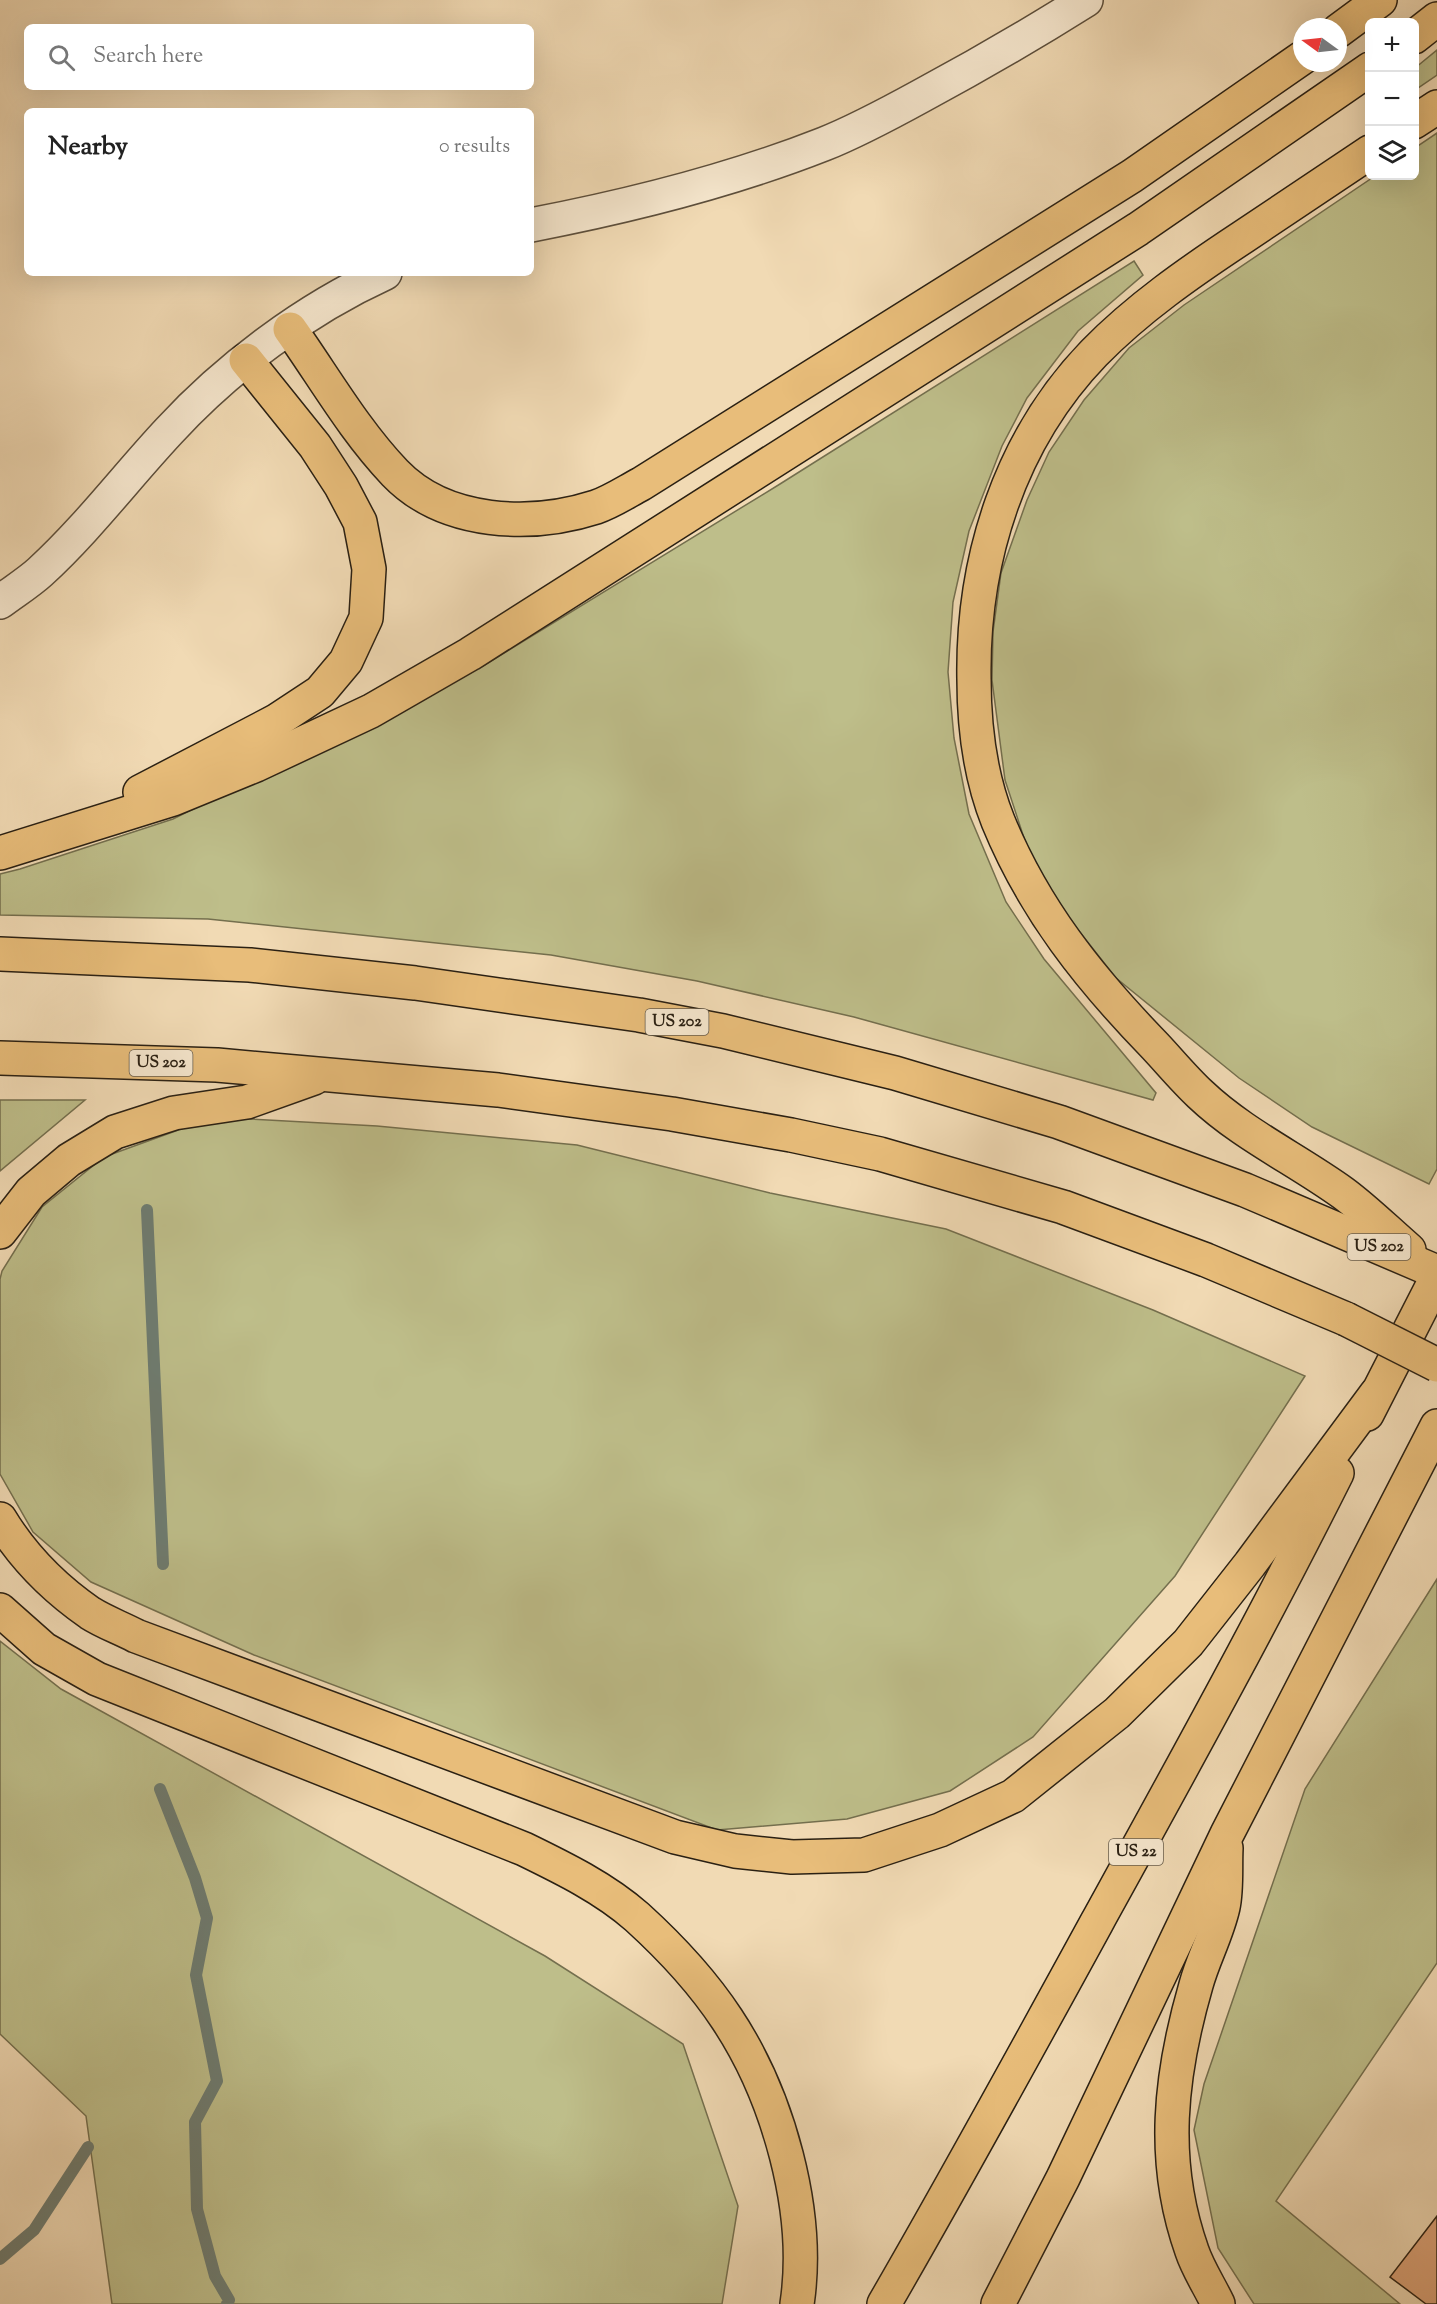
<!DOCTYPE html>
<meta charset="utf-8">
<style>
:root{--surface:#fff;--page:#f6f6f6;--text:#222;--muted:#767676;--line:#e0e0e0}
body{margin:0;font-family:"Sorts Mill Goudy",serif;background:var(--page);color:var(--text)}
.controls{position:absolute;right:18px;top:18px;display:grid;overflow:hidden;border-radius:9px;box-shadow:0 6px 24px #0002}
.controls button{width:54px;height:54px;display:grid;place-items:center;padding:0;border:0;border-bottom:2px solid var(--line);background:var(--surface);color:var(--text);font:30px sans-serif}
.compass{position:absolute;left:1293px;top:18px;width:54px;height:54px;border-radius:50%;background:var(--surface);box-shadow:0 6px 24px #0002;rotate:285deg}
.list{margin:0;padding:0;list-style:none}
h2{display:flex;justify-content:space-between;align-items:center;height:78px;margin:0;padding:0 24px;font-size:26px}
h2 small{font-size:20px;font-weight:400;color:var(--muted)}
.icon{flex:none;width:33px;height:33px;fill:none;stroke:currentColor;stroke-width:2;stroke-linecap:round;stroke-linejoin:round}
.map{position:relative;flex:none;width:1437px;height:2304px;overflow:hidden}
.search{position:absolute;background:var(--surface);box-shadow:0 6px 24px #0002;left:24px;top:24px;width:510px;height:66px;display:flex;align-items:center;gap:15px;box-sizing:border-box;padding:0 21px;border-radius:9px;color:var(--muted);font-size:22px}
.panel{position:absolute;background:var(--surface);box-shadow:0 6px 24px #0002;left:24px;top:108px;width:510px;height:168px;border-radius:9px}
.map>svg:first-child{display:block}
.green{fill:#bebe8a;stroke:#746f4e;stroke-width:1.5}
.lines{fill:none;stroke-linecap:round;stroke-linejoin:round}
.stream{stroke:#6e7c71;stroke-width:12}
.building{fill:#dea479;stroke:#2a2013;stroke-width:1.5}
.minor-casing{stroke:#5c4e3b;stroke-width:36}
.highway-casing{stroke:#2a2013;stroke-width:36}
.minor{stroke:#f6e7ce;stroke-width:33}
.highway{stroke:#e8bd7a;stroke-width:33}
.highway-bridge-casing{stroke:#2a2013;stroke-width:36;stroke-linecap:butt}
.highway-bridge{stroke:#e8bd7a;stroke-width:33}
.labels{text-anchor:middle;dominant-baseline:central;stroke-width:4.5;stroke-linejoin:round;paint-order:stroke}
.shield{fill:#f6e7ce;stroke:#675c4b;stroke-width:1.5}
.shield-label{font-size:16px;font-weight:bold;fill:#2a2013}
</style>
<div class="map">
<svg width="1437" height="2304" viewBox="0 0 1437 2304">
<rect width="100%" height="100%" fill="#f1dab4"/>
<filter id="stains"><feTurbulence type="fractalNoise" baseFrequency=".00333" numOctaves="4"/><feColorMatrix values="0 0 0 0 .2 0 0 0 0 .09 0 0 0 0 .02 0 0 0 .5 -.17"/></filter>
<radialGradient id="worn" r=".72"><stop offset=".6" stop-color="#630" stop-opacity="0"/><stop offset="1" stop-color="#630" stop-opacity=".3"/></radialGradient>
<g class="green">
<path d="M1437,50V75L1415,90V68Z"/>
<path d="M1437,133V1169L1429,1184L1312,1127L1239,1078L1116,978L1049,893L1025,841L1005,780L992,680L993,632L1001,573L1027,500L1049,452L1084,400L1129,348L1184,305L1375,176H1414L1415,148Z"/>
<path d="M1134,261L1143,275L1078,331L1027,398L1002,446L969,531L953,602L948,672L954,738L969,814L1006,902L1044,959L1156,1093L1153,1100L854,1017L697,981L551,955L208,919L0,915V874L20,869L173,819L483,666L780,484Z"/>
<path d="M0,1100H85L0,1171Z"/>
<path d="M214,1117L377,1126L577,1145L770,1193L946,1229L1153,1310L1305,1376L1175,1576L1033,1737L950,1791L847,1819L717,1830L254,1655L91,1582L33,1532L0,1474V1279L2,1271L42,1207L104,1157Z"/>
<path d="M1437,1579V1963L1276,2201L1400,2304H1254L1218,2248L1194,2130L1204,2084L1305,1789Z"/>
<path d="M0,1641L61,1689L545,1956L683,2044L738,2206L722,2304H112L86,2116L0,2034Z"/>
</g>
<g class="lines">
<g class="stream">
<path d="M147,1210L163,1564"/>
<path d="M160,1789L195,1878L207,1918L196,1975L217,2081L195,2122L197,2209L215,2276L229,2300L227,2304"/>
<path d="M0,2259L34,2230L88,2147"/>
</g>
</g>
<path class="building" d="M1437,2216V2304H1426L1390,2277Z"/>
<g class="lines">
<defs>
<g id="minor">
<path d="M531,225C630,206 730,181 824,144C857,131 890,113 921,96C977,66 1032,34 1086,0"/>
<path d="M0,602C13,592 28,583 40,572C87,529 126,477 169,431C228,367 306,309 385,273"/>
</g>
<g id="highway">
<path d="M1338,31L1380,0"/>
<path d="M1414,37L1437,19"/>
<path d="M1414,122L1437,107"/>
<path d="M1370,152C1327,181 1285,209 1243,237C1190,272 1138,308 1094,353C1010,440 972,559 974,679C974,726 980,776 998,821C1034,909 1089,978 1155,1046C1170,1062 1184,1079 1200,1094C1242,1134 1296,1159 1343,1193C1366,1210 1387,1231 1409,1250"/>
<path d="M290,329C324,377 354,430 395,473C445,525 531,528 596,507C611,502 626,492 641,484L1132,176L1302,58"/>
<path d="M140,792L276,721L320,692L346,661L366,618L369,569L360,522L341,486L315,446L246,360"/>
<path d="M0,853L173,799L256,765L371,711L470,654L1138,229L1370,69"/>
<path d="M0,954L250,965L415,983L639,1015L723,1031L895,1073L1059,1122L1245,1190L1437,1272"/>
<path d="M0,1058L217,1065L498,1090L672,1114L791,1135L880,1154L1063,1207L1206,1260L1346,1319"/>
<path d="M0,1232L31,1192L69,1160L115,1132L174,1113L247,1102L314,1078"/>
<path d="M1367,1414L1437,1277"/>
<path d="M0,1519C23,1557 54,1588 90,1613C104,1622 121,1628 136,1636L675,1837L735,1851L792,1857L864,1855L940,1830L1013,1796L1117,1713L1188,1643L1250,1564L1376,1394"/>
<path d="M0,1610L44,1649L97,1679L524,1849C563,1868 604,1888 637,1917C670,1947 702,1981 727,2019C778,2096 811,2211 797,2304"/>
<path d="M884,2304C957,2178 1027,2050 1097,1922C1179,1773 1261,1625 1337,1473"/>
<path d="M998,2304L1063,2178L1227,1834L1437,1426"/>
<path d="M1218,2304C1210,2287 1198,2269 1192,2251C1160,2161 1170,2075 1196,1985C1203,1959 1217,1934 1223,1907C1227,1889 1225,1867 1226,1848"/>
</g>
</defs>
<use href="#minor" class="minor-casing"/>
<use href="#highway" class="highway-casing"/>
<use href="#minor" class="minor"/>
<use href="#highway" class="highway"/>
<defs>
<path id="highway-bridge" d="M1346,1319L1437,1365"/>
</defs>
<use href="#highway-bridge" class="highway-bridge-casing"/>
<use href="#highway-bridge" class="highway-bridge"/>
</g>
<g class="labels">
<g class="shield">
<rect x="645.5" y="1009" width="63" height="26" rx="4.5"/>
<rect x="129.5" y="1050" width="63" height="26" rx="4.5"/>
<rect x="1347.5" y="1234" width="63" height="26" rx="4.5"/>
<rect x="1109" y="1839" width="54" height="26" rx="4.5"/>
</g>
<g class="shield-label">
<text x="677" y="1022">US 202</text>
<text x="161" y="1063">US 202</text>
<text x="1379" y="1247">US 202</text>
<text x="1136" y="1852">US 22</text>
</g>
</g>
<rect width="100%" height="100%" filter="url(#stains)"/>
<rect width="100%" height="100%" fill="url(#worn)"/>
</svg>
<div class="controls">
<button>+</button>
<button>−</button>
<button><svg class="icon" aria-label="layers" viewBox="0 0 24 24"><path d="M12 4l9 5-9 5-9-5zM3 14l9 5 9-5"/></svg></button>
</div>
<svg class="compass" viewBox="-18 -18 36 36"><path d="M0-13l5 13h-10z" fill="#e53935"/><path d="M0 13l5-13h-10z" fill="#767676"/></svg>
<div class="search"><svg class="icon" aria-label="search" viewBox="0 0 24 24"><circle cx="10" cy="10" r="6"/><path d="M15 15l6 6"/></svg>Search here</div>
<section class="panel">
<h2>Nearby<small>0 results</small></h2>
<ul class="list">
</ul>
</section>
</div>
